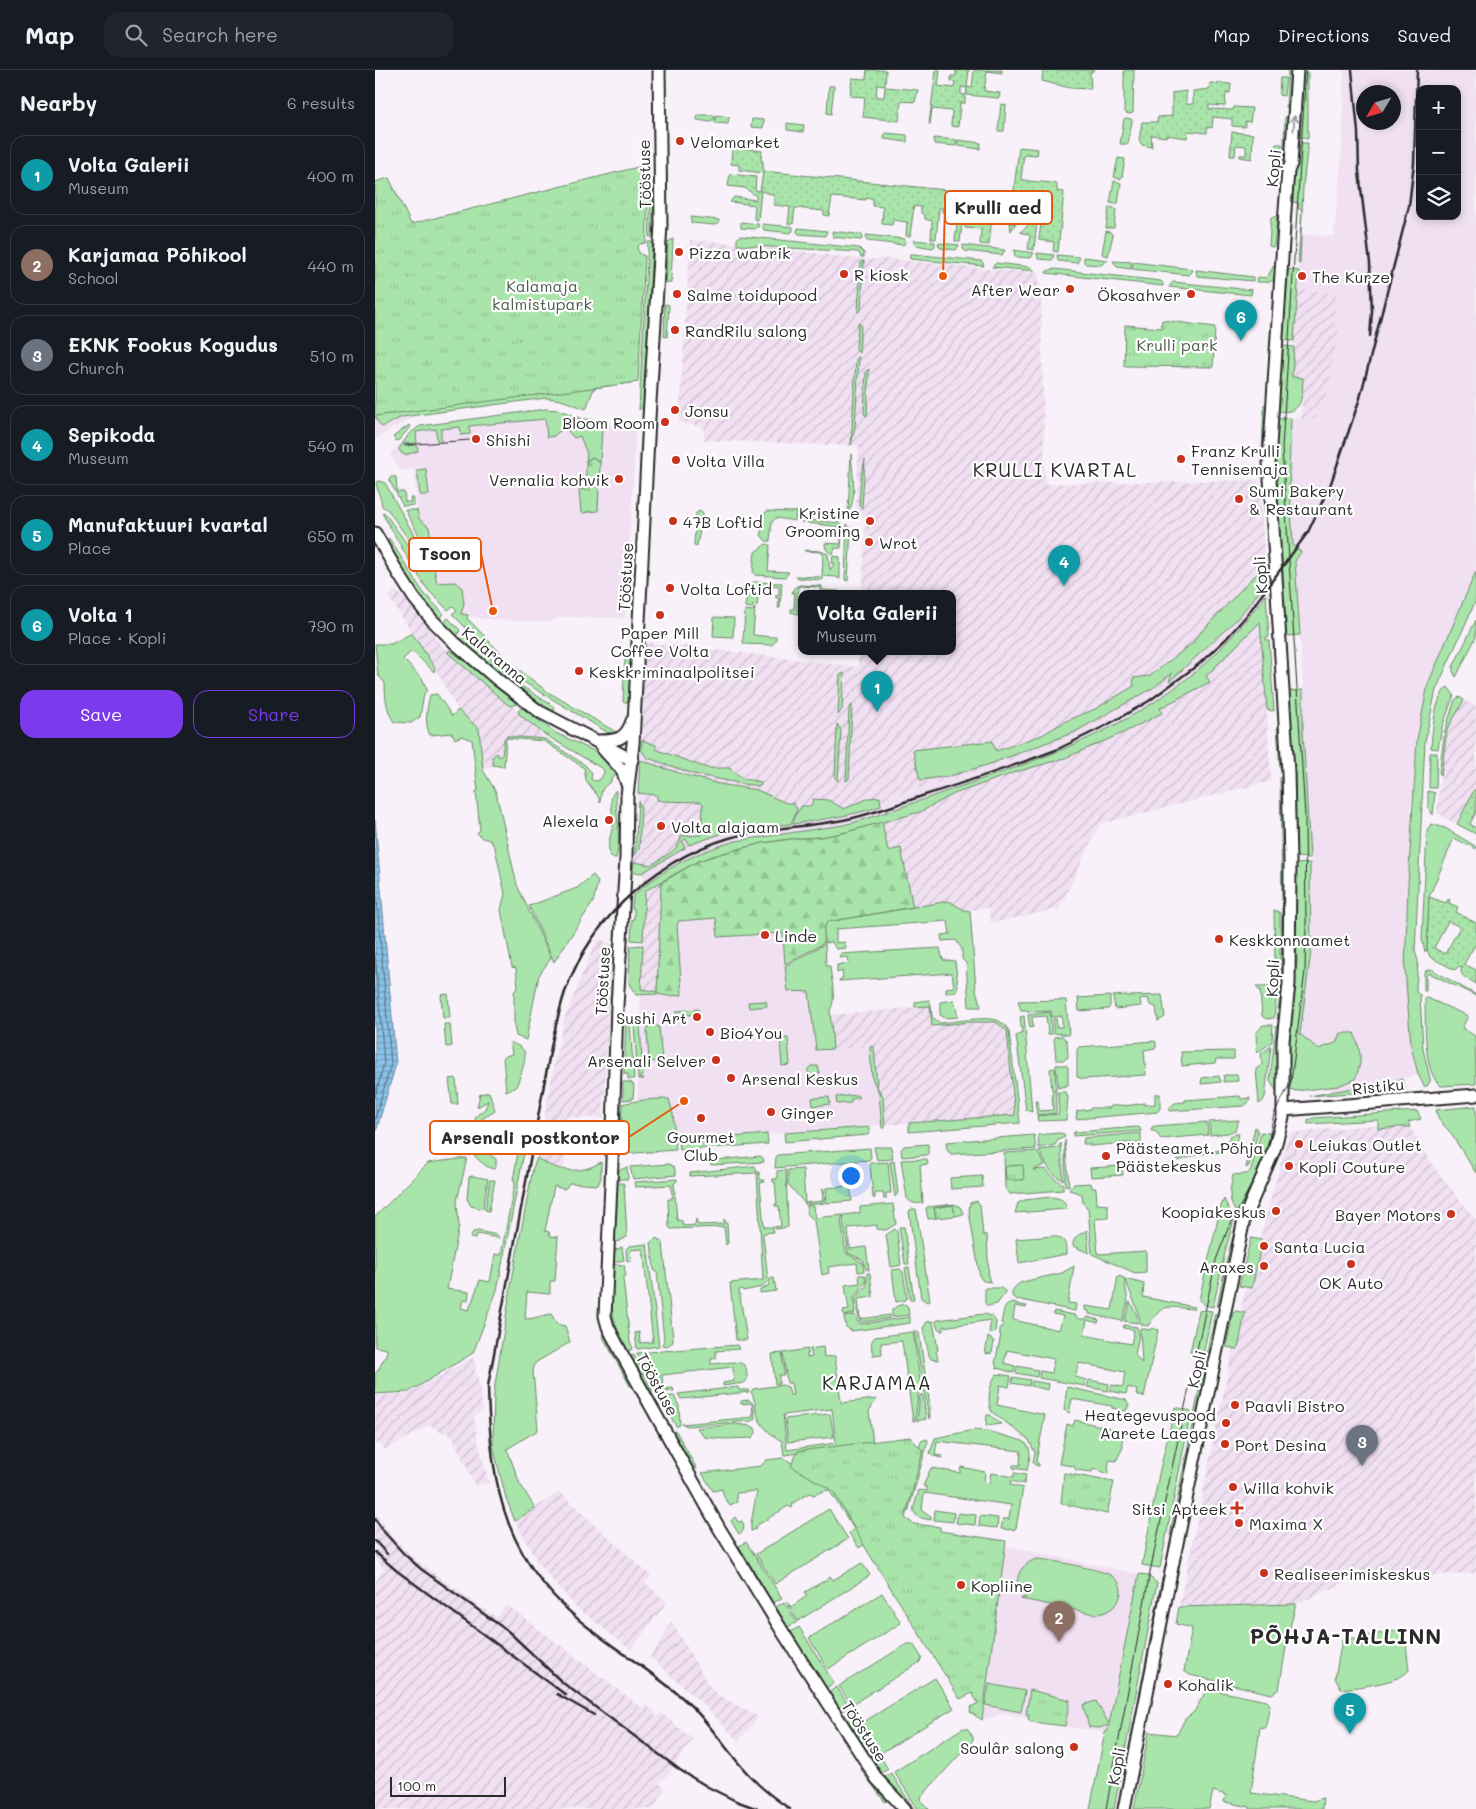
<!DOCTYPE html>
<meta charset="utf-8">
<style>
:root{--surface:#171b24;--page:#20242c;--text:#f1f3f6;--muted:#9ea1a6;--line:#363941;--accent:#7c3aed}
body{margin:0;font-family:Mali,sans-serif;background:var(--page);color:var(--text)}
.controls{position:absolute;right:15px;top:15px;display:grid;overflow:hidden;border-radius:10px;box-shadow:0 2px 8px #0003}
.controls button{width:45px;height:45px;display:grid;place-items:center;padding:0;border:0;border-bottom:1px solid var(--line);background:var(--surface);color:var(--text);font:25px sans-serif}
.compass{position:absolute;left:981px;top:15px;width:45px;height:45px;border-radius:50%;background:var(--surface);box-shadow:0 2px 8px #0003;rotate:232deg}
.scale{position:absolute;left:15px;bottom:12px;width:116px;box-sizing:border-box;padding-left:5px;border:2px solid #2b2b2b;border-top:0;font-size:14px;line-height:18px;white-space:nowrap;color:#2b2b2b;-webkit-text-stroke:4px #fff;paint-order:stroke}
.you{position:absolute;left:475px;top:1105px;width:18px;height:18px;margin:-12px;border:4px solid #fff;border-radius:50%;background:#1a73e8;box-shadow:0 0 0 8px #1a73e833}
.badge{display:grid;place-items:center;width:32px;height:32px;border-radius:50%;background:var(--accent);color:#fff;font-size:16px;font-weight:700}
.pin{position:absolute;translate:-50% -41px;filter:drop-shadow(0 1px 2px #0008)}
.pin::after{content:'';position:absolute;top:26px;width:18px;height:15px;background:inherit;clip-path:polygon(0 0,100% 0,50% 100%)}
.popup{position:absolute;left:423px;top:520px;width:158px;height:65px;box-sizing:border-box;display:grid;place-content:center;border-radius:10px;background:var(--surface);filter:drop-shadow(0 1px 4px #0005);font-size:16px;white-space:nowrap;color:var(--muted)}
.popup b{font-size:19px;color:var(--text)}
.popup::after{content:'';position:absolute;left:50%;top:100%;margin-left:-10px;border:10px solid transparent;border-top-color:var(--surface)}
.list{margin:0;padding:0;list-style:none}
h2{display:flex;justify-content:space-between;align-items:center;height:65px;margin:0;padding:0 20px;font-size:21px}
h2 small{font-size:16px;font-weight:400;color:var(--muted)}
.list li{display:grid;grid-template-columns:32px 1fr auto;gap:15px;align-items:center;box-sizing:border-box;height:80px;margin:0 10px 10px;padding:0 10px;border:1px solid var(--line);border-radius:15px}
.list b{display:block;font-size:19px;white-space:nowrap}
.list p{margin:0;font-size:16px;white-space:nowrap;color:var(--muted)}
.list em{font-size:16px;font-style:normal;color:var(--muted)}
.actions{display:flex;gap:10px;padding:15px 20px}
.actions a{flex:1;padding:11px 0;border:1px solid var(--accent);border-radius:15px;text-align:center;font-size:18px;color:var(--accent)}
.actions .main{background:var(--accent);color:#fff}
.icon{flex:none;width:28px;height:28px;fill:none;stroke:currentColor;stroke-width:2;stroke-linecap:round;stroke-linejoin:round}
.map{position:relative;flex:none;width:1101px;height:1739px;overflow:hidden}
header{display:flex;align-items:center;gap:30px;box-sizing:border-box;height:70px;padding:0 25px;background:var(--surface);border-bottom:1px solid var(--line)}
header strong{font-size:24px}
nav{display:flex;gap:28px;margin-inline-start:auto;font-size:18px}
.search{width:350px;height:45px;background:var(--page);display:flex;align-items:center;gap:12px;box-sizing:border-box;padding:0 18px;border-radius:15px;color:var(--muted);font-size:19px}
main{display:flex}
aside{flex:1;background:var(--surface)}
.map>svg:first-child{display:block}
.built{fill:#f0e0f2;fill-rule:evenodd}
.industrial{fill:url(#industrial-furrows)}
.grass{fill:#a9e5aa;stroke:#6a886a;fill-rule:evenodd}
.forest{fill:url(#forest-firs);stroke:#6a886a}
.park{fill:url(#park-tufts);stroke:#6a886a}
.garden{fill:url(#garden-dots);stroke:#6a886a;fill-rule:evenodd}
.water{fill:url(#water-rules);stroke:#64869d}
.lines{fill:none;stroke-linecap:round;stroke-linejoin:round}
.shore{stroke:#516877;stroke-width:1}
.tertiary-casing{stroke:#2b2b2b;stroke-width:15}
.tertiary{stroke:#fff;stroke-width:11}
.tram{stroke:#2b2b2b;stroke-width:1}
.rail{stroke:#2b2b2b;stroke-width:2.5}
.oneway{stroke:#a0a0a0}
.poi-dot{fill:#c8321e;stroke:#fff;stroke-width:2}
.labels{text-anchor:middle;dominant-baseline:central;stroke-width:4.5;stroke-linejoin:round;paint-order:stroke}
.poi-label{font-size:16px;fill:#2b2b2b;stroke:#fff;text-anchor:start}
.street-label{font-size:16px;fill:#2b2b2b;stroke:#fff}
.park-label{font-size:16px;fill:#4a5a4b;stroke:#fff}
.quarter-label{font-size:19px;letter-spacing:1px;fill:#2b2b2b;stroke:#fff}
.district-label{font-size:21px;font-weight:bold;letter-spacing:1px;fill:#2b2b2b;stroke:#fff}
.leader{fill:none;stroke:#e8590c;stroke-width:2}
.callout-dot{fill:#e8590c;stroke:#fff;stroke-width:2}
.callout{fill:#fff;stroke:#e8590c;stroke-width:2}
.callout-label{font-size:18px;text-anchor:middle;font-weight:bold;fill:#2b2b2b}
</style>
<header>
<strong>Map</strong>
<div class="search"><svg class="icon" aria-label="search" viewBox="0 0 24 24"><circle cx="10" cy="10" r="6"/><path d="M15 15l6 6"/></svg>Search here</div>
<nav><a>Map</a><a>Directions</a><a>Saved</a></nav>
</header>
<main>
<aside>
<h2>Nearby<small>6 results</small></h2>
<ul class="list">
<li><span class="badge" style="background:#0f9aa8">1</span><div><b>Volta Galerii</b><p>Museum</p></div><em>400 m</em></li>
<li><span class="badge" style="background:#8d6e63">2</span><div><b>Karjamaa Põhikool</b><p>School</p></div><em>440 m</em></li>
<li><span class="badge" style="background:#6b7280">3</span><div><b>EKNK Fookus Kogudus</b><p>Church</p></div><em>510 m</em></li>
<li><span class="badge" style="background:#0f9aa8">4</span><div><b>Sepikoda</b><p>Museum</p></div><em>540 m</em></li>
<li><span class="badge" style="background:#0f9aa8">5</span><div><b>Manufaktuuri kvartal</b><p>Place</p></div><em>650 m</em></li>
<li><span class="badge" style="background:#0f9aa8">6</span><div><b>Volta 1</b><p>Place · Kopli</p></div><em>790 m</em></li>
</ul>
<div class="actions"><a class="main">Save</a><a>Share</a></div>
</aside>
<div class="map">
<svg width="1101" height="1739" viewBox="0 0 1101 1739">
<defs>
<pattern id="industrial-furrows" width="10" height="10" patternUnits="userSpaceOnUse" patternTransform="scale(1.25)"><rect width="10" height="10" fill="#f0e0f2"/><path d="M-1 1l2-2M0 10L10 0M9 11l2-2" fill="none" stroke="#cec0d0"/></pattern>
<pattern id="forest-firs" width="22" height="20" patternUnits="userSpaceOnUse" patternTransform="scale(1.25)"><rect width="22" height="20" fill="#a9e5aa"/><path d="M5 1l3.5 6h-7zM16 11l3.5 6h-7z" fill="#92c592"/></pattern>
<pattern id="park-tufts" width="24" height="20" patternUnits="userSpaceOnUse" patternTransform="scale(1.25)"><rect width="24" height="20" fill="#a9e5aa"/><path d="M3 7l-1-3M5 7V3M7 7l1-3M15 17l-1-3M17 17v-4M19 17l1-3" fill="none" stroke="#92c592"/></pattern>
<pattern id="garden-dots" width="8" height="8" patternUnits="userSpaceOnUse" patternTransform="scale(1.25)"><rect width="8" height="8" fill="#a9e5aa"/><path d="M2 2h.1M6 6h.1" fill="none" stroke="#92c592" stroke-width="1.8" stroke-linecap="round"/></pattern>
<pattern id="water-rules" width="6" height="5" patternUnits="userSpaceOnUse" patternTransform="scale(1.25)"><rect width="6" height="5" fill="#8ac3e9"/><path d="M0 2.5h6" fill="none" stroke="#719fbd"/></pattern>
</defs>
<rect width="100%" height="100%" fill="#f8f1f9"/>
<filter id="ink" filterUnits="userSpaceOnUse"><feTurbulence type="fractalNoise" baseFrequency=".02" numOctaves="2"/><feDisplacementMap in="SourceGraphic" scale="10" xChannelSelector="R" yChannelSelector="G"/><feConvolveMatrix kernelMatrix="1 2 1 2 8 2 1 2 1" color-interpolation-filters="sRGB"/></filter>
<g filter="url(#ink)">
<g class="built">
<path d="M969,0H1101V501L1053,614L1042,670L1036,739L1030,899L1036,976L1043,1004L1025,1009L955,1023L953,1016L919,1011L936,881L935,788L928,660V614L920,491L926,482L918,475L914,402L916,348L940,349L953,321L964,256L959,253L961,222L922,220L927,165L959,166L967,81ZM1045,19H1082V146H1045ZM988,22H1018V52H988Z"/>
<path d="M52,339L0,369V346Z"/>
<path d="M178,341L215,353L261,357L250,548L186,547L175,552L107,549L86,544L41,496L50,486H54L51,452H44L39,399L25,400L15,384L30,369L55,355Z"/>
<path d="M891,510L892,544L787,643L545,742L507,752L388,773L345,784L270,821L271,815L267,803L311,777L334,767L386,750L505,731L536,722L574,709L738,644L788,614L828,581Z"/>
<path d="M342,848L344,867L408,863L413,920L434,922L440,980L499,976L508,1026L510,1055L296,1071L262,1033L266,919L307,925L302,855L304,851Z"/>
<path d="M630,1476L764,1504L732,1662L656,1652L651,1648L629,1643L607,1650Z"/>
</g>
<g class="industrial">
<path d="M315,170L367,174L493,190L506,188L610,199L663,203L666,230L670,414L884,410L891,510L828,581L788,614L738,644L699,664L657,683L505,731L463,741L386,750L361,755L311,777L267,803L258,802L267,670L263,572L320,577L483,597L484,581H577V523H487L491,446L480,448L484,376L329,370V357L304,352Z"/>
<path d="M922,220L962,222L959,253L964,256L953,321L940,349H926L928,308L917,307Z"/>
<path d="M20,520L33,532L64,572L77,585L165,660L169,671L131,668L129,697L118,695L108,700L104,659L83,640L60,598L14,527Z"/>
<path d="M886,552L896,711L725,754L684,839L616,853L614,838L589,840L574,831L538,837L526,778L512,781L507,752L545,742L579,724L641,702L690,688L750,662L787,643L785,638L831,606Z"/>
<path d="M1089,630L1101,636V720H1099L1082,754L1062,743L1064,718L1072,660Z"/>
<path d="M286,813L283,922L273,921L266,919L270,821Z"/>
<path d="M223,869L238,874L228,1048L191,1047L189,1098L184,1099L172,1095L162,1088L179,995L189,950L212,892Z"/>
<path d="M555,936L557,956L596,952H621L632,961L640,1046L510,1055L508,1026L502,1017L499,977L458,979L455,945Z"/>
<path d="M1032,1052L1058,1096L1101,1150V1503L976,1510L921,1534L804,1537L868,1229L914,1063Z"/>
<path d="M97,1287L101,1293L100,1302L103,1308L108,1341L99,1346L103,1373L114,1412L100,1416L79,1370L72,1361L68,1363L55,1355L10,1380L6,1374H0V1326L35,1323Z"/>
<path d="M184,1422L276,1506L270,1513L292,1532L256,1580L201,1537L163,1493L140,1451Z"/>
<path d="M0,1442L19,1469L42,1491L111,1541L122,1547L131,1534L267,1638L271,1635L280,1642L279,1644L282,1647L286,1643L318,1669L290,1709L288,1708L284,1713L291,1719L277,1739H0V1513L9,1499L0,1488Z"/>
<path d="M296,1551L337,1620L352,1630L384,1647L363,1671L330,1636L275,1587L287,1569Z"/>
</g>
<g class="grass">
<path d="M749,0H759L758,43L755,44L751,43L749,40Z"/>
<path d="M913,0H916L914,37H911Z"/>
<path d="M924,3H933V69L922,66Z"/>
<path d="M905,8H911L909,26L904,25Z"/>
<path d="M454,16H459L456,44L452,43Z"/>
<path d="M626,34L631,35L629,61H623Z"/>
<path d="M323,45H339V50H336V52L322,50Z"/>
<path d="M341,45L354,47L353,54L340,53Z"/>
<path d="M910,47H913L910,81L914,86L913,92L908,95Z"/>
<path d="M751,48L756,49L757,51L753,74H745L749,49Z"/>
<path d="M377,49L389,50L388,58L376,57Z"/>
<path d="M412,53L429,55L428,62L412,60Z"/>
<path d="M510,63L532,65V72L509,69Z"/>
<path d="M559,68L582,70L581,76L559,74Z"/>
<path d="M583,70L606,73L605,79L583,76Z"/>
<path d="M921,73H933L928,117L925,194L923,193L927,139H923L924,133L917,132L915,130Z"/>
<path d="M901,74H907L905,93L897,91L900,88Z"/>
<path d="M743,88L750,89L747,107L745,109L739,107Z"/>
<path d="M739,111L746,113L743,133L741,134L735,133Z"/>
<path d="M276,125L279,126L277,167H274Z"/>
<path d="M734,137L739,138L741,140L739,158H731Z"/>
<path d="M316,147L344,150V153L339,155L316,153Z"/>
<path d="M896,147H902L899,177L894,176Z"/>
<path d="M366,152L383,154L384,156L380,159L366,158Z"/>
<path d="M387,154L418,157V161L415,163L389,160Z"/>
<path d="M423,158L452,161L450,166L424,164L422,162Z"/>
<path d="M457,161L488,165L487,169L486,170L458,167Z"/>
<path d="M731,161L735,162L738,165L733,186L727,184Z"/>
<path d="M491,165L530,169V173L528,175L492,171Z"/>
<path d="M365,166L484,178L489,183V187H486L483,182L363,175H362V169Z"/>
<path d="M298,169L296,213H291L293,172Z"/>
<path d="M538,170L560,172V176L558,178L540,175Z"/>
<path d="M273,172H277L270,335L264,340Z"/>
<path d="M563,173L584,175L581,180L565,178Z"/>
<path d="M588,175L630,180L627,185L590,181L588,179Z"/>
<path d="M639,180L659,183L656,188L640,187Z"/>
<path d="M662,183L679,185L677,190L663,189Z"/>
<path d="M537,184L606,191L608,193L609,196L535,189L534,185Z"/>
<path d="M682,185L704,187L705,188L702,193L683,191Z"/>
<path d="M709,187L733,190L726,195L711,194L709,192Z"/>
<path d="M487,191H489L486,240L483,242L486,192Z"/>
<path d="M738,191L756,192V199L742,197Z"/>
<path d="M758,192L816,199L817,202L814,205L757,199Z"/>
<path d="M621,193L655,197L659,200V201L617,197Z"/>
<path d="M899,195H901C902,212 898,213 882,212L883,207L892,208Z"/>
<path d="M679,199L786,211L788,214V216L671,203L672,201Z"/>
<path d="M912,199L924,201L919,271L908,270L907,269L910,200Z"/>
<path d="M821,200L878,207V211L822,206Z"/>
<path d="M798,212L877,220L876,225L794,217Z"/>
<path d="M290,234L294,235L292,267L289,266Z"/>
<path d="M483,253L486,255L484,283L481,279Z"/>
<path d="M908,276L919,277L917,307L928,308C927,328 928,345 902,341L907,279Z"/>
<path d="M483,287H484L480,357L476,375L481,289Z"/>
<path d="M494,299L492,346L489,344L491,301Z"/>
<path d="M263,312L219,318L211,339L186,330L171,328L27,347L7,357L3,352L0,346L4,345L0,335Z"/>
<path d="M889,334L893,339L888,404L887,382Z"/>
<path d="M171,339L184,340L206,348L182,363L179,366L172,367L170,349L94,356L95,364L86,365L85,357L66,359V371H62L61,359L41,362L42,373L29,374V376L42,375L43,381L30,385L26,383L24,379L34,364L45,356Z"/>
<path d="M916,348L914,402L918,475L926,482L920,491L925,565L910,566L906,506L908,503L906,497L900,411L899,378L902,349Z"/>
<path d="M209,349L222,350L227,357L225,393L218,387L211,391L212,384L205,366L199,368L192,360Z"/>
<path d="M34,355L35,357L24,370L21,371L18,367Z"/>
<path d="M476,384C477,399 483,430 473,442Z"/>
<path d="M490,389L487,438L484,436L486,407Z"/>
<path d="M51,399L54,425H45L42,400Z"/>
<path d="M15,407H21L22,422H29L30,432H36L35,428H39V435L28,436L14,410Z"/>
<path d="M5,411L10,413L45,476L44,480H41L13,440L7,436C6,427 2,421 1,412Z"/>
<path d="M30,440H42L44,449L54,457L59,488H57L49,481L50,476Z"/>
<path d="M325,441L328,444L322,476H321L319,475L321,443Z"/>
<path d="M392,441L416,442L428,441V449L433,450L465,453L467,455L466,478H460L458,484C452,482 450,479 450,473L466,474V457L433,453L430,451L427,453V443L421,442L420,451L401,448L397,452L395,471H391L386,465L387,447Z"/>
<path d="M9,442L39,484L35,492L7,443Z"/>
<path d="M472,454L476,459L473,511L470,510Z"/>
<path d="M14,468L48,522L69,544L63,549C42,524 27,498 11,470Z"/>
<path d="M391,474L395,475L393,501L414,502L410,507L380,505L378,502L380,482Z"/>
<path d="M431,480L445,481L453,484L455,500L460,493L457,494L458,486L465,487V509L461,507L450,506L446,510L422,508L421,506L447,507L448,484L446,482L429,481Z"/>
<path d="M48,483L55,491L60,490L62,496L59,498L62,513L80,512L87,518L89,533L86,544L93,545L92,548L135,593L173,622L241,662V664L232,662L147,611L121,587L122,586L120,583L118,585L77,544L82,540L78,536L73,540L53,520L43,505L44,503L37,495L41,485Z"/>
<path d="M890,498L891,513L863,548L794,612L797,603L778,618L700,662L615,694L575,706L545,710L538,680L617,671L621,681L667,665L691,651L720,639L759,616L758,608L775,606L819,572V570L876,509Z"/>
<path d="M1101,501V530L1061,620L1050,671L1040,881L1043,891L1041,918V922L1045,925L1048,979L1055,1008V1012L1052,1016H1049L1043,1004L1036,976L1030,899L1033,815L1042,670L1053,614Z"/>
<path d="M378,512L407,513L405,538H403L404,528H401V525L404,524V516L394,515L393,516L384,517L382,536L378,535L377,538L370,537L371,530L375,526Z"/>
<path d="M424,515L447,516V520L464,521V523L446,522L444,517L425,516L423,517L422,541L427,542V545L416,542V539H419L420,523H417L419,518Z"/>
<path d="M891,525L894,567H891V570H894L899,641L892,640L885,552L831,606L835,612L785,638L787,643L750,662L690,688L641,702L579,724L545,742L468,763L446,767L415,769L388,773L345,784L323,791L270,821L268,871L256,870L257,849H259V839H257L258,826C287,799 323,781 361,771L468,755L484,751C517,741 549,729 581,718C662,691 743,663 810,610C842,586 867,556 891,525Z"/>
<path d="M379,538H380L378,565L397,567L401,566V570L397,575L369,574L368,572L370,540L378,541Z"/>
<path d="M73,548L85,560L82,566L69,553Z"/>
<path d="M1101,550V567L1081,607L1078,601V597Z"/>
<path d="M37,563L60,598L59,602L37,581L28,589L48,610L52,620L49,624L45,647L36,653L19,652C11,640 10,626 10,613L3,605L0,574H16Z"/>
<path d="M91,565L140,612L180,637L179,641C143,626 114,596 86,569Z"/>
<path d="M75,580L95,595L142,634L135,636L132,634L72,582Z"/>
<path d="M251,580H255L256,582L255,602L249,601Z"/>
<path d="M469,603L467,639L463,645L465,605Z"/>
<path d="M249,608H255L254,630L252,632H248Z"/>
<path d="M1073,617L1079,625L1067,657L1063,679L1056,678C1057,662 1060,625 1073,617Z"/>
<path d="M928,620V660L935,788L921,787L920,784L921,783L920,707L914,621Z"/>
<path d="M62,624L77,646L83,640L104,659L108,700L121,722L142,815L176,888L164,905L151,970L141,966L139,956V922L143,916L141,898L137,897L126,840L130,824L120,778L115,770L107,768L102,763L105,760L101,721H103L97,670L87,666L80,669L77,663L55,665C49,654 52,637 55,625Z"/>
<path d="M1084,627L1089,630L1072,660L1066,705L1064,703L1070,660L1080,630Z"/>
<path d="M477,635L474,709L471,711L474,638Z"/>
<path d="M147,638L181,663L229,686L242,701L240,706L236,709V712C226,717 226,722 225,733L224,728L211,710L209,698L169,671L131,668L129,697L118,695L117,687L122,683L124,687L127,685L129,669L132,666L170,669L210,695L217,703L216,709L219,711L225,710L229,703V700L226,698L169,664L144,644L143,641Z"/>
<path d="M462,654L466,660L463,711L460,708Z"/>
<path d="M902,658H905L908,695L905,698Z"/>
<path d="M267,670L281,675V679L288,682L332,698H354L369,709L387,712L385,716L368,714L319,704L276,689L271,687L266,679Z"/>
<path d="M1055,683H1062L1061,718H1054Z"/>
<path d="M265,690L310,705L344,714L382,720L411,733H418L422,739L416,754L357,760L314,775L311,769L307,771L310,778L267,803L258,802L259,792L276,795C287,787 305,781 306,766L326,765L328,734L326,732L286,731L285,730H282V725L263,723Z"/>
<path d="M905,707L909,711L911,828L907,830Z"/>
<path d="M241,720C240,743 247,766 241,788H237C230,779 236,765 238,756C240,744 231,729 241,720Z"/>
<path d="M1053,721L1060,723L1058,745L1053,737Z"/>
<path d="M505,727L506,736C477,746 448,749 418,754L421,744L427,736H436L438,729L453,730L469,739L494,728Z"/>
<path d="M263,731L266,738L264,780L260,785Z"/>
<path d="M1056,754L1070,758L1100,776L1101,779L1079,768L1054,827L1052,880L1050,882L1047,869L1052,761Z"/>
<path d="M935,793L936,881L925,964L943,979L961,973L965,963H979C986,983 988,990 980,1009L963,1016L921,1021L915,1019L914,1021L915,965L922,891L920,797L922,794Z"/>
<path d="M218,805L223,812L218,832L179,892L154,836L202,818Z"/>
<path d="M574,831L589,840L595,841L601,920L606,937H594L591,893L587,889V879L581,870L567,871L566,865L575,864L573,851L461,859V873L470,872L471,878L461,879L457,872L449,873L448,859L452,852Z"/>
<path d="M907,838H910L911,890L905,948L902,949L906,915Z"/>
<path d="M899,841H902L905,843V895L899,948L892,949L887,946L885,921L881,917H898L900,894Z"/>
<path d="M450,874L451,896H455C456,909 462,929 455,940L458,979L441,980L434,922L413,921L410,896Z"/>
<path d="M268,875L266,919L283,922L282,924L261,925L254,914L255,876Z"/>
<path d="M565,878L568,890L580,891L583,916L581,922L571,923V918L579,917L577,903L464,911V910L468,908L467,901L462,903V895L474,893L473,887L465,888V884Z"/>
<path d="M1056,899L1101,925V926L1054,903L1051,906V921H1049V903L1052,900Z"/>
<path d="M73,924L75,948H68L66,925Z"/>
<path d="M751,925L753,926L787,925L790,947L783,951L781,937L775,935L773,928L765,929L766,936L740,939L738,926Z"/>
<path d="M735,926V936L733,939L704,941L703,928Z"/>
<path d="M1050,927L1093,946L1087,958L1100,966L1101,1014L1066,1016C1047,1002 1051,950 1050,927Z"/>
<path d="M554,930L556,935L557,947L565,953C581,952 607,946 622,950C627,952 631,956 634,961L645,1053L534,1062V1053L640,1045L632,961L621,952H596L557,956L555,936L540,937V932Z"/>
<path d="M579,930L583,947L570,948L565,945V932Z"/>
<path d="M691,930L694,965L679,963L678,949L681,948L682,957H687V946L677,947L676,941L653,942V940H646L643,931Z"/>
<path d="M391,931L392,936L374,938L373,932Z"/>
<path d="M323,939L324,944L300,946L302,941Z"/>
<path d="M675,942L677,964H673L671,946L657,947L658,957L655,958L653,945Z"/>
<path d="M649,946L657,1042L651,1040L641,966L647,963L645,947Z"/>
<path d="M261,949H270L265,955L268,1005L265,1006V1008L269,1009H263L259,956Z"/>
<path d="M254,950L255,952L259,1009H253V1004H249L251,952Z"/>
<path d="M69,954H75L77,976L71,977Z"/>
<path d="M279,955L284,957L287,991L274,992L272,961L273,957Z"/>
<path d="M888,955H898L897,972L882,983L881,963Z"/>
<path d="M901,956L904,958L902,1022L895,1011Z"/>
<path d="M687,966L692,971L693,987L689,990H681L679,967Z"/>
<path d="M413,968L415,995L407,996L405,969Z"/>
<path d="M779,971L781,972V978L769,980L771,1005L708,1009L702,1007V980L704,977Z"/>
<path d="M135,972C139,974 147,977 149,981C153,988 144,1009 141,1017L131,1021L128,987L137,984Z"/>
<path d="M499,976L502,1017L508,1026L510,1058H507L504,1023L497,1008L495,977Z"/>
<path d="M896,976L890,1027L888,1031L884,1034L881,999L887,995L886,984Z"/>
<path d="M859,981V989H841L840,993L807,996L806,982Z"/>
<path d="M681,995H691L693,997V1015L683,1018Z"/>
<path d="M436,996H443L445,1004H442L441,1011C434,1011 433,1005 433,999Z"/>
<path d="M680,998L681,1020H677L675,999Z"/>
<path d="M849,1005H862L863,1011L848,1012Z"/>
<path d="M844,1006L846,1012L826,1014L827,1008Z"/>
<path d="M81,1008L83,1034H77L74,1009Z"/>
<path d="M1027,1009L1030,1017L1018,1020L934,1026Z"/>
<path d="M248,1012H255L259,1015L258,1029L248,1030Z"/>
<path d="M681,1021V1043L662,1045L660,1031H663L664,1041L678,1040L677,1022Z"/>
<path d="M114,1022L120,1040L99,1055L101,1046L110,1039L113,1031L102,1037L105,1024Z"/>
<path d="M683,1022H690L693,1027L691,1050L663,1051L662,1046L684,1044Z"/>
<path d="M780,1024H785V1039L782,1042L701,1049L702,1041L715,1039V1038H735L736,1036L750,1035V1036L770,1033V1035L780,1034Z"/>
<path d="M482,1025L484,1028L476,1029V1033L462,1034L461,1027Z"/>
<path d="M865,1026L866,1029L875,1028L874,1032L869,1036L794,1041V1038L800,1033L810,1032V1030Z"/>
<path d="M454,1027L455,1034L438,1036L437,1028Z"/>
<path d="M294,1029L298,1044L301,1080L246,1084L247,1034C262,1030 278,1029 294,1029Z"/>
<path d="M1101,1036V1103L1075,1062L1064,1050L1061,1040Z"/>
<path d="M1042,1041L1046,1049L1033,1052L1035,1057H1024L1003,1059V1050L933,1054V1050L939,1048Z"/>
<path d="M864,1050L860,1060L853,1063L835,1065L834,1052Z"/>
<path d="M832,1052L833,1065L786,1069L780,1061H776L777,1057L780,1056Z"/>
<path d="M132,1057L146,1072L149,1083L122,1220L98,1283L34,1322L0,1324V1303L3,1301L12,1282V1279L0,1277V1147L53,1093L92,1088L82,1131L84,1156L72,1219L94,1222L93,1231L88,1230L86,1238L94,1240L105,1210L115,1212L120,1184L126,1185L140,1110H138L144,1077L114,1075Z"/>
<path d="M494,1057V1064L492,1065L410,1072L409,1063Z"/>
<path d="M762,1057L765,1058L766,1061L698,1066L699,1062H701Z"/>
<path d="M880,1057L883,1062L874,1096L871,1098Z"/>
<path d="M886,1062L899,1064L862,1160L844,1236L842,1237L850,1197L863,1146C853,1130 854,1124 858,1105L872,1104L876,1100Z"/>
<path d="M684,1063L689,1064L690,1067L683,1070L680,1075L664,1078L663,1065Z"/>
<path d="M766,1063V1074L762,1072L715,1076V1074H708L709,1068Z"/>
<path d="M309,1064L310,1071L392,1064L393,1074L305,1080L303,1065Z"/>
<path d="M861,1064H864L859,1082H855L853,1070L855,1066Z"/>
<path d="M659,1065L661,1079L576,1084L572,1080L571,1072Z"/>
<path d="M690,1070L694,1116L690,1115Z"/>
<path d="M686,1073L688,1110C675,1105 670,1092 664,1080L682,1078Z"/>
<path d="M553,1074V1083L552,1085L527,1087L526,1080L529,1076Z"/>
<path d="M516,1077L518,1089L502,1090L499,1077Z"/>
<path d="M495,1078L496,1087L494,1090L400,1098L401,1087L403,1085Z"/>
<path d="M102,1079H108L121,1089V1097L119,1099C112,1098 104,1091 100,1086Z"/>
<path d="M849,1080L848,1082L825,1084L803,1091L802,1084Z"/>
<path d="M662,1081L670,1095L658,1100L671,1099L680,1109L688,1114V1120L635,1124L630,1118L629,1083Z"/>
<path d="M385,1086L388,1088L389,1092L336,1095V1092L342,1090Z"/>
<path d="M162,1088C182,1102 205,1105 226,1092V1108L223,1115L194,1113L191,1118L188,1119L179,1116L170,1161L174,1162L175,1166L183,1167L180,1211H175V1224L152,1222L150,1249C160,1249 167,1245 176,1244L182,1254L190,1256L195,1272L160,1293L158,1301L163,1360L132,1379L145,1414L160,1438L140,1451L131,1428L118,1376L119,1321L137,1210L158,1098Z"/>
<path d="M552,1089L553,1094L545,1095L548,1133C542,1134 536,1134 532,1128L526,1090Z"/>
<path d="M519,1091L523,1123L520,1127L515,1092Z"/>
<path d="M513,1092L516,1123H511V1129H509L508,1123H500V1128H498L495,1093Z"/>
<path d="M294,1094L299,1097L301,1105L258,1109L255,1097Z"/>
<path d="M380,1096L382,1102H384L385,1110H389V1112L385,1113L389,1157H398V1162L389,1163L388,1165L393,1210L387,1217L368,1221L367,1219L364,1220L372,1270H361L355,1213L388,1210L382,1103L315,1106V1103Z"/>
<path d="M747,1096L748,1105L716,1107L715,1098Z"/>
<path d="M252,1097L253,1109H242L243,1101Z"/>
<path d="M428,1099L430,1133L448,1131L447,1119H449L450,1133L431,1135L413,1114V1100Z"/>
<path d="M411,1100L413,1157L401,1159L399,1157L406,1156L404,1136H400V1134H402L400,1112H398V1109H402V1101Z"/>
<path d="M97,1106L113,1109L108,1139L96,1136L92,1129L94,1107Z"/>
<path d="M607,1106L608,1117L576,1119L575,1108Z"/>
<path d="M302,1109V1111L299,1113L300,1124H297L296,1115L260,1117L259,1112Z"/>
<path d="M115,1110H120L114,1141L110,1140Z"/>
<path d="M241,1113H247L249,1114L252,1167L242,1172L239,1169Z"/>
<path d="M716,1113L717,1118H721L722,1134L733,1135V1148L720,1149L723,1184L771,1181V1202L760,1203L717,1184L713,1139L708,1133L707,1124L694,1120L699,1114Z"/>
<path d="M475,1116L477,1131L452,1133L451,1118Z"/>
<path d="M297,1126H300L302,1150L307,1151L308,1156L320,1155L321,1149L323,1155L349,1154V1149L352,1154L353,1173L351,1175L349,1157L296,1159L294,1157L293,1129H297Z"/>
<path d="M676,1127C685,1128 690,1129 692,1139L640,1143L643,1133L650,1130Z"/>
<path d="M849,1129L859,1150L851,1178L838,1237L830,1235L824,1230L846,1136Z"/>
<path d="M602,1131L605,1135L608,1165H612L614,1211L616,1212L608,1211L605,1207L594,1142L595,1133Z"/>
<path d="M518,1134L521,1154L511,1160L502,1159V1155L473,1158L474,1174H472L468,1152L469,1145L485,1143V1137Z"/>
<path d="M579,1134L585,1137L589,1144L580,1146L578,1135L559,1138L561,1148L553,1149L551,1138L553,1137Z"/>
<path d="M432,1136H438L440,1148L468,1145L466,1151L471,1183L488,1193L489,1201L483,1202L482,1193L453,1197L454,1203L447,1205L439,1151L432,1143Z"/>
<path d="M537,1139H541L555,1231L552,1232L546,1228L534,1141Z"/>
<path d="M524,1157H529L534,1194H530Z"/>
<path d="M520,1159L522,1161L526,1195L516,1197L511,1165Z"/>
<path d="M712,1160L714,1183L698,1176C697,1167 706,1164 712,1160Z"/>
<path d="M103,1161L122,1165L124,1168L102,1164L101,1169L95,1168L98,1162Z"/>
<path d="M679,1166C690,1169 691,1172 691,1184L644,1193L641,1169Z"/>
<path d="M282,1168L288,1173L298,1269V1272L292,1276L287,1275L289,1270L282,1202L279,1200L276,1172Z"/>
<path d="M876,1168L887,1170L877,1218L864,1216Z"/>
<path d="M272,1174L284,1276L262,1279L260,1263L264,1262L265,1273L278,1272L268,1179L255,1180L256,1191H252L251,1179L254,1176Z"/>
<path d="M472,1175H475V1179L491,1177L494,1200L491,1199L488,1190L473,1183Z"/>
<path d="M247,1177L249,1190L239,1192L238,1181Z"/>
<path d="M238,1194L249,1195L251,1206L248,1208L255,1272L258,1278L256,1280H253C233,1247 236,1231 238,1194Z"/>
<path d="M699,1196L693,1233L701,1234L700,1241L641,1229L637,1226C636,1220 641,1215 647,1212L687,1203Z"/>
<path d="M534,1197L539,1230H535L530,1198Z"/>
<path d="M525,1199L528,1202L532,1228L530,1230L521,1232L517,1200Z"/>
<path d="M492,1203H495L498,1227L483,1229L485,1249L515,1245V1248L486,1252L484,1250L480,1229L492,1215Z"/>
<path d="M484,1205H490L491,1212L478,1229L480,1243L469,1246L468,1241L474,1240L470,1215L485,1213Z"/>
<path d="M743,1206L749,1208L753,1232L747,1251L714,1244V1241L710,1240V1236L737,1240Z"/>
<path d="M399,1208L401,1221L385,1223V1220L393,1216L395,1209Z"/>
<path d="M750,1209L769,1214L768,1227L819,1237V1239C793,1238 790,1230 773,1256L765,1254C766,1245 754,1220 750,1209Z"/>
<path d="M610,1218H626L631,1222L622,1234L612,1236L610,1233Z"/>
<path d="M755,1232L762,1245V1253L749,1251Z"/>
<path d="M636,1233L652,1236L651,1238L640,1236L638,1250L684,1260L688,1246L678,1244L679,1241L699,1245L704,1249H711L712,1247L724,1250L723,1253L712,1250L709,1265L756,1274L759,1260L748,1258L749,1255L762,1257L764,1265L760,1285L767,1293L765,1258L774,1260L777,1258L783,1260L769,1327L761,1324L762,1320L753,1317L751,1324L735,1321L737,1315L748,1317L750,1302L704,1293L700,1307L711,1310L710,1316L664,1308L665,1301L677,1303L679,1289L632,1280L629,1293L640,1296L639,1303L622,1298L620,1293L626,1265H625V1257H628V1254L626,1253L629,1240L632,1234Z"/>
<path d="M530,1234L533,1237L534,1245L517,1247V1240L522,1236Z"/>
<path d="M829,1240L837,1241L828,1285L815,1282L824,1241Z"/>
<path d="M861,1241L870,1243L863,1279L851,1277L858,1243Z"/>
<path d="M840,1243L842,1245L832,1293L830,1292Z"/>
<path d="M609,1244L617,1246L621,1252L620,1261L617,1263H614L616,1250L568,1257V1261H566L562,1257L561,1251L563,1250Z"/>
<path d="M480,1245L482,1251L486,1254L535,1247V1253L477,1261L471,1257L469,1247Z"/>
<path d="M558,1251L563,1280L561,1281L563,1290L556,1289L554,1285L548,1258L552,1252Z"/>
<path d="M539,1260L544,1263L554,1329L555,1347L554,1349Z"/>
<path d="M538,1262L545,1310L540,1351H538L527,1271L506,1273L507,1284L498,1285C497,1279 494,1272 500,1267Z"/>
<path d="M229,1265L257,1315L255,1316L228,1267Z"/>
<path d="M613,1267L619,1271L617,1283L610,1284Z"/>
<path d="M362,1275L364,1279L341,1281V1288L336,1289V1294C344,1294 368,1288 371,1298C372,1301 372,1306 372,1310L369,1313L348,1316V1313L359,1311L358,1297L287,1305L288,1319L298,1318L299,1321L282,1323L262,1283Z"/>
<path d="M448,1277L449,1287L460,1286L466,1333L502,1329L494,1341L498,1373L409,1385L407,1371C399,1367 388,1358 384,1349C380,1340 381,1330 376,1322L378,1319L407,1315L413,1317L415,1325H418L416,1313H412L408,1283L433,1279L432,1288L437,1287L435,1279ZM457,1339L461,1373L412,1380L408,1345Z"/>
<path d="M407,1283L409,1305H404V1314H400L397,1284Z"/>
<path d="M255,1285H259L278,1322L276,1323Z"/>
<path d="M642,1296L663,1300L662,1307L641,1303Z"/>
<path d="M828,1301H831L797,1467L795,1465Z"/>
<path d="M622,1304L636,1306L634,1317L625,1315L622,1335L670,1345L661,1392L664,1394V1396L660,1395L658,1392L660,1383L654,1370L617,1342C611,1333 615,1311 622,1304Z"/>
<path d="M638,1307L655,1310L654,1316L637,1313Z"/>
<path d="M714,1310L734,1314L733,1321L712,1317Z"/>
<path d="M657,1311L674,1314L673,1320L656,1316Z"/>
<path d="M363,1317L364,1320H373L374,1322L306,1329L303,1324Z"/>
<path d="M692,1317L751,1330L754,1335L751,1341L737,1338V1336L697,1329L694,1343L689,1340Z"/>
<path d="M545,1325H548L551,1349L542,1351Z"/>
<path d="M299,1326L304,1336L305,1355L303,1356H301L285,1327Z"/>
<path d="M374,1330C380,1334 379,1340 380,1347V1349L376,1351L313,1356L307,1354L378,1347L377,1333L366,1334V1331Z"/>
<path d="M800,1337L816,1341L785,1498L767,1495L784,1404Z"/>
<path d="M455,1344L459,1367L413,1372L410,1349Z"/>
<path d="M612,1345H615L626,1354L611,1356Z"/>
<path d="M700,1350L747,1361L748,1377L741,1391L734,1390L733,1404L718,1399L717,1402L701,1400L699,1396L684,1394L692,1354L698,1356Z"/>
<path d="M360,1354L376,1356L380,1358L381,1363L377,1368L349,1369L329,1367L322,1358Z"/>
<path d="M599,1360L612,1361L648,1371C659,1379 654,1389 652,1400L638,1398V1395H645L646,1381L562,1371L560,1385L567,1386V1388L558,1386L555,1383L560,1368Z"/>
<path d="M301,1361L322,1399L318,1397L299,1362Z"/>
<path d="M552,1369L553,1371L533,1442L532,1440L538,1402L546,1371Z"/>
<path d="M408,1388L467,1420L530,1448L484,1478L474,1463L479,1459L454,1420L448,1421L439,1425L434,1423L418,1433L417,1438L413,1436L381,1456V1459L376,1461V1453L382,1421L361,1423L362,1432L355,1435L349,1427L347,1419L338,1421L327,1403L386,1396L391,1390Z"/>
<path d="M586,1397L610,1402L609,1412L614,1414L616,1403L639,1407V1403L651,1405L649,1414L636,1411L635,1415L648,1418L641,1458L639,1460L626,1459L628,1449H634L636,1435L549,1423L547,1441L556,1447V1450C531,1446 539,1439 544,1420L552,1421V1417L548,1416L556,1398L585,1403Z"/>
<path d="M454,1439L473,1469L400,1514L381,1484Z"/>
<path d="M560,1440L579,1443L578,1452L559,1450Z"/>
<path d="M583,1443L601,1445L600,1455L581,1453Z"/>
<path d="M605,1446L623,1448L622,1458L604,1456Z"/>
<path d="M360,1447L363,1452L367,1451L369,1456L368,1461L364,1464L356,1451Z"/>
<path d="M371,1472L407,1528L398,1533L364,1476Z"/>
<path d="M662,1489C672,1489 727,1500 735,1505C757,1516 743,1544 720,1544L646,1529V1528H651C636,1514 642,1495 662,1489Z"/>
<path d="M487,1493L495,1505L494,1506L423,1551L411,1531L416,1537L432,1526L430,1522L454,1508L455,1506L458,1510Z"/>
<path d="M764,1504L772,1505L782,1513L739,1739H715L730,1662H732L734,1655L724,1658L714,1657L708,1635L721,1631L734,1654Z"/>
<path d="M787,1508L789,1512L745,1739H742Z"/>
<path d="M507,1523L526,1553L453,1599L434,1568Z"/>
<path d="M409,1532L422,1552L413,1557L401,1537Z"/>
<path d="M921,1534L913,1565L904,1619L897,1624L815,1605L809,1601L817,1558L801,1554L804,1537Z"/>
<path d="M424,1557L459,1613L451,1618L416,1562Z"/>
<path d="M1025,1560L1030,1565L1034,1600C1025,1613 983,1617 966,1619L960,1608L967,1570Z"/>
<path d="M532,1574H538L547,1588L545,1592L476,1635L464,1616Z"/>
<path d="M560,1608L579,1638L506,1683L487,1653Z"/>
<path d="M614,1614L650,1621L646,1642L610,1635Z"/>
<path d="M462,1617L474,1637L466,1641L454,1622Z"/>
<path d="M832,1619L892,1631L895,1635L890,1658L885,1657L876,1723L938,1731L948,1728L947,1739H875V1737L849,1732L851,1725L838,1721L834,1739H759L774,1662L802,1665L810,1649L819,1642Z"/>
<path d="M477,1641L513,1699L507,1703L470,1646Z"/>
<path d="M588,1658L593,1659L598,1667V1670L546,1727L547,1732L554,1739H543L519,1702Z"/>
<path d="M487,1698L501,1719L512,1731L510,1732L486,1700Z"/>
<path d="M516,1703L539,1739L510,1707Z"/>
</g>
<g class="forest">
<path d="M218,387L225,393L223,441L206,443L204,419L211,420V391Z"/>
<path d="M507,752L513,781L526,778L538,837L452,852L449,859V873L410,894L408,863L343,867L341,848L304,851L302,855L307,925L293,926L282,924L286,813L323,791L345,784L388,773L415,769L446,767L468,763Z"/>
</g>
<g class="park">
<path d="M275,94L271,173L265,174L262,178L265,184L270,186L263,312L0,346V112L14,108L36,154Z"/>
<path d="M787,250L840,257L838,297L749,296L750,255L786,258Z"/>
<path d="M339,547L359,548L358,567L338,566Z"/>
<path d="M648,1095L649,1110H631L630,1098L632,1096Z"/>
<path d="M578,1135L580,1146L561,1148L559,1138Z"/>
<path d="M535,1367L548,1381L530,1448L539,1454L565,1457V1461L631,1471L607,1650L595,1642L596,1637L603,1633L597,1623L585,1629L493,1482L458,1421L416,1396L423,1381Z"/>
<path d="M689,1403L739,1412L732,1444L686,1433Z"/>
<path d="M655,1620L695,1630L690,1656L656,1652L653,1649L654,1645L651,1644Z"/>
</g>
<g class="garden">
<path d="M492,0H511L510,16L502,15L501,27H509L510,17L543,20L540,32L526,31L524,51L488,47L490,27L475,26L477,8L491,9Z"/>
<path d="M561,0H565L563,16L579,18L580,12L576,11V6H581V0H594L592,17L597,18L599,0H627V3L612,1L609,21L625,23L624,28L591,25L592,18L586,17V24L590,25V33H585L583,57L576,56L577,41L557,39L555,54H554Z"/>
<path d="M668,0H719L715,3L716,19L695,18L667,11Z"/>
<path d="M835,13L856,14L855,23H851L850,36L834,35V39L858,40L859,37L877,38L875,52L870,51V57L857,56V49L838,47L837,58L832,57V63L813,61L812,68L791,65V67L776,65L777,77L767,75L764,70L767,52H782L783,47L797,46V23L811,21V34H818V21L834,19Z"/>
<path d="M857,62L878,64L877,89L865,87V85H871V76L861,75L860,86H855Z"/>
<path d="M357,77L387,81L386,91H388V101L638,127L644,77L663,79L662,85L649,84L646,109C658,113 669,111 682,114V121L689,122L683,182L678,181L679,172L664,170L666,153L662,152L659,180L653,179L655,165L645,162L652,157L653,151L644,148L636,161L635,153L639,154L640,140L633,139L632,148L617,147L614,175L605,174L606,159L590,158V153H587L585,172L580,171L582,154L573,152V141L567,142V138H564L561,169H556L557,151L550,149V146L546,143V137L539,136L535,166H531L532,152L518,150L517,155L507,154L508,137L498,136V129L491,128V130L457,127L454,146L449,145V141L420,138L418,154H413L415,137L399,135V125L386,121L383,150L379,149L380,135L355,132L359,127L381,130V126L370,118L353,116L355,104L381,107L380,120L385,121L388,103L364,100V95L356,94Z"/>
<path d="M1099,720H1101V742L1095,754L1101,758V764L1082,754Z"/>
<path d="M1054,827L1071,833L1073,829L1075,830L1074,833L1083,837L1081,842L1101,853V873L1089,894L1101,900V914C1094,909 1083,907 1087,897L1084,896L1080,900L1055,887L1052,879ZM1073,851L1085,857L1070,884L1059,878Z"/>
</g>
<path class="water" d="M0,750L21,994L0,1065Z"/>
<g class="lines">
<g class="shore">
<path d="M0,809L16,994L0,1049"/>
<path d="M0,882L9,993L0,1027"/>
</g>
<defs>
<g id="tertiary">
<path d="M284,0L286,155L274,348L258,674L252,726L251,788L242,936L237,1092L230,1246L233,1257L248,1286L344,1458L409,1564L502,1709L530,1739"/>
<path d="M0,463L23,503L39,528L57,550L80,573L123,610L165,642L257,690"/>
<path d="M223,671C241,671 251,670 257,651"/>
<path d="M228,679L247,700L252,714"/>
<path d="M908,1040L1101,1025"/>
<path d="M749,1739L795,1507L869,1149L899,1080L908,1047V971L914,914L915,791L913,702L894,392L910,140L913,101L916,94L922,0"/>
</g>
</defs>
<use href="#tertiary" class="tertiary-casing"/>
<use href="#tertiary" class="tertiary"/>
<g class="tram">
<path d="M30,375L95,370"/>
<path d="M731,1739L775,1502L841,1190L853,1159L883,1102L892,1078L899,1044L916,1012L930,901L931,854L930,746L907,378L931,0"/>
</g>
<g class="rail">
<path d="M977,0L983,62L984,102L995,193L997,241L995,266"/>
<path d="M0,1449L10,1463L29,1484L46,1499L134,1562L188,1613L305,1700L333,1717L361,1731L383,1739"/>
<path d="M0,1471L12,1484"/>
<path d="M0,1482L22,1501L191,1625"/>
<path d="M182,1624L219,1645"/>
<path d="M415,1739C400,1729 386,1718 374,1705C352,1682 336,1654 313,1633C284,1606 250,1586 219,1562C131,1496 115,1421 113,1316L176,977C180,959 184,940 190,922C218,844 289,782 370,764C406,757 442,756 478,748C503,742 526,733 550,725C585,714 620,702 654,690L681,680L732,655L774,631L824,594L851,569L872,545L933,462L956,413L985,328L1034,136L1039,93L1042,0"/>
</g>
</g>
<defs><path id="oneway-shaft" d="M-6 0H5M1.5-3L5.5 0L1.5 3" fill="none" stroke-width="1.6" stroke-linecap="round" stroke-linejoin="round" transform="scale(1.25)"/></defs>
<use class="oneway" href="#oneway-shaft" transform="translate(919 53) rotate(-86)"/>
</g>
<g class="poi-dot">
<circle cx="305" cy="71" r="5"/>
<circle cx="304" cy="182" r="5"/>
<circle cx="469" cy="204" r="5"/>
<circle cx="927" cy="206" r="5"/>
<circle cx="695" cy="219" r="5"/>
<circle cx="302" cy="224" r="5"/>
<circle cx="816" cy="224" r="5"/>
<circle cx="300" cy="260" r="5"/>
<circle cx="300" cy="340" r="5"/>
<circle cx="290" cy="352" r="5"/>
<circle cx="101" cy="369" r="5"/>
<circle cx="806" cy="389" r="5"/>
<circle cx="301" cy="390" r="5"/>
<circle cx="244" cy="409" r="5"/>
<circle cx="864" cy="429" r="5"/>
<circle cx="298" cy="451" r="5"/>
<circle cx="495" cy="451" r="5"/>
<circle cx="494" cy="472" r="5"/>
<circle cx="295" cy="518" r="5"/>
<circle cx="285" cy="545" r="5"/>
<circle cx="204" cy="601" r="5"/>
<circle cx="234" cy="750" r="5"/>
<circle cx="286" cy="756" r="5"/>
<circle cx="390" cy="865" r="5"/>
<circle cx="844" cy="869" r="5"/>
<circle cx="322" cy="947" r="5"/>
<circle cx="335" cy="962" r="5"/>
<circle cx="341" cy="990" r="5"/>
<circle cx="356" cy="1008" r="5"/>
<circle cx="396" cy="1042" r="5"/>
<circle cx="326" cy="1048" r="5"/>
<circle cx="924" cy="1074" r="5"/>
<circle cx="731" cy="1086" r="5"/>
<circle cx="914" cy="1096" r="5"/>
<circle cx="901" cy="1141" r="5"/>
<circle cx="1076" cy="1144" r="5"/>
<circle cx="889" cy="1176" r="5"/>
<circle cx="976" cy="1194" r="5"/>
<circle cx="889" cy="1196" r="5"/>
<circle cx="860" cy="1335" r="5"/>
<circle cx="851" cy="1353" r="5"/>
<circle cx="850" cy="1374" r="5"/>
<circle cx="858" cy="1417" r="5"/>
<path d="M859.5 1430.5h5v5h5v5h-5v5h-5v-5h-5v-5h5z"/>
<circle cx="864" cy="1453" r="5"/>
<circle cx="889" cy="1503" r="5"/>
<circle cx="586" cy="1515" r="5"/>
<circle cx="793" cy="1614" r="5"/>
<circle cx="699" cy="1677" r="5"/>
</g>
<g class="labels">
<g class="poi-label">
<text x="315" y="71">Velomarket</text>
<text x="314" y="182">Pizza wabrik</text>
<text x="479" y="204">R kiosk</text>
<text x="937" y="206">The Kurze</text>
<text x="685" y="219" text-anchor="end">After Wear</text>
<text x="312" y="224">Salme toidupood</text>
<text x="806" y="224" text-anchor="end">Ökosahver</text>
<text x="310" y="260">RandRilu salong</text>
<text x="310" y="340">Jonsu</text>
<text x="280" y="352" text-anchor="end">Bloom Room</text>
<text x="111" y="369">Shishi</text>
<text x="816" y="380">Franz Krulli<tspan x="816" dy="18">Tennisemaja</tspan></text>
<text x="311" y="390">Volta Villa</text>
<text x="234" y="409" text-anchor="end">Vernalia kohvik</text>
<text x="874" y="420">Sumi Bakery<tspan x="874" dy="18">&amp; Restaurant</tspan></text>
<text x="485" y="442" text-anchor="end">Kristine<tspan x="485" dy="18">Grooming</tspan></text>
<text x="308" y="451">47B Loftid</text>
<text x="504" y="472">Wrot</text>
<text x="305" y="518">Volta Loftid</text>
<text x="285" y="562" text-anchor="middle">Paper Mill<tspan x="285" dy="18">Coffee Volta</tspan></text>
<text x="214" y="601">Keskkriminaalpolitsei</text>
<text x="224" y="750" text-anchor="end">Alexela</text>
<text x="296" y="756">Volta alajaam</text>
<text x="400" y="865">Linde</text>
<text x="854" y="869">Keskkonnaamet</text>
<text x="312" y="947" text-anchor="end">Sushi Art</text>
<text x="345" y="962">Bio4You</text>
<text x="331" y="990" text-anchor="end">Arsenali Selver</text>
<text x="366" y="1008">Arsenal Keskus</text>
<text x="406" y="1042">Ginger</text>
<text x="326" y="1066" text-anchor="middle">Gourmet<tspan x="326" dy="18">Club</tspan></text>
<text x="934" y="1074">Leiukas Outlet</text>
<text x="741" y="1077">Päästeamet. Põhja<tspan x="741" dy="18">Päästekeskus</tspan></text>
<text x="924" y="1096">Kopli Couture</text>
<text x="891" y="1141" text-anchor="end">Koopiakeskus</text>
<text x="1066" y="1144" text-anchor="end">Bayer Motors</text>
<text x="899" y="1176">Santa Lucia</text>
<text x="879" y="1196" text-anchor="end">Araxes</text>
<text x="976" y="1212" text-anchor="middle">OK Auto</text>
<text x="870" y="1335">Paavli Bistro</text>
<text x="841" y="1344" text-anchor="end">Heategevuspood<tspan x="841" dy="18">Aarete Laegas</tspan></text>
<text x="860" y="1374">Port Desina</text>
<text x="868" y="1417">Willa kohvik</text>
<text x="852" y="1438" text-anchor="end">Sitsi Apteek</text>
<text x="874" y="1453">Maxima X</text>
<text x="899" y="1503">Realiseerimiskeskus</text>
<text x="596" y="1515">Kopliine</text>
<text x="803" y="1614">Kohalik</text>
<text x="689" y="1677" text-anchor="end">Soulâr salong</text>
</g>
<g class="street-label">
<text transform="translate(898 98) rotate(-84)">Kopli</text>
<text transform="translate(269 104) rotate(-91)">Tööstuse</text>
<text transform="translate(885 505) rotate(-94)">Kopli</text>
<text transform="translate(250 507) rotate(-87)">Tööstuse</text>
<text transform="translate(120 585) rotate(40)">Kalaranna</text>
<text transform="translate(897 908) rotate(-87)">Kopli</text>
<text transform="translate(227 911) rotate(-87)">Tööstuse</text>
<text transform="translate(1003 1016) rotate(-6)">Ristiku</text>
<text transform="translate(821 1299) rotate(-77)">Kopli</text>
<text transform="translate(283 1314) rotate(61)">Tööstuse</text>
<text transform="translate(490 1661) rotate(57)">Tööstuse</text>
<text transform="translate(741 1696) rotate(-79)">Kopli</text>
</g>
<g class="park-label">
<text x="167" y="215">Kalamaja<tspan x="167" dy="18">kalmistupark</tspan></text>
<text x="802" y="274">Krulli park</text>
</g>
<g class="quarter-label">
<text x="680" y="399">KRULLI KVARTAL</text>
<text x="502" y="1312">KARJAMAA</text>
</g>
<g class="district-label">
<text x="971" y="1565">PÕHJA-TALLINN</text>
</g>
</g>
<path class="leader" d="M568 206L570 137M118 541L106 484M309 1031L254 1067"/>
<g class="callout-dot">
<circle cx="568" cy="206" r="5"/>
<circle cx="118" cy="541" r="5"/>
<circle cx="309" cy="1031" r="5"/>
</g>
<g class="callout">
<rect x="570" y="121" width="107" height="33" rx="5"/>
<rect x="34" y="468" width="72" height="33" rx="5"/>
<rect x="55" y="1051" width="199" height="33" rx="5"/>
</g>
<g class="callout-label">
<text x="623" y="144">Krulli aed</text>
<text x="70" y="490">Tsoon</text>
<text x="155" y="1074">Arsenali postkontor</text>
</g>
</svg>
<div class="controls">
<button>+</button>
<button>−</button>
<button><svg class="icon" aria-label="layers" viewBox="0 0 24 24"><path d="M12 4l9 5-9 5-9-5zM3 14l9 5 9-5"/></svg></button>
</div>
<svg class="compass" viewBox="-18 -18 36 36"><path d="M0-13l5 13h-10z" fill="#e53935"/><path d="M0 13l5-13h-10z" fill="#9ea1a6"/></svg>
<div class="scale">100 m</div>
<div class="you"></div>
<div class="pin badge" style="left:502px;top:642px;background:#0f9aa8">1</div>
<div class="popup"><b>Volta Galerii</b>Museum</div>
<div class="pin badge" style="left:684px;top:1572px;background:#8d6e63">2</div>
<div class="pin badge" style="left:987px;top:1396px;background:#6b7280">3</div>
<div class="pin badge" style="left:689px;top:516px;background:#0f9aa8">4</div>
<div class="pin badge" style="left:975px;top:1664px;background:#0f9aa8">5</div>
<div class="pin badge" style="left:866px;top:271px;background:#0f9aa8">6</div>
</div>
</main>
